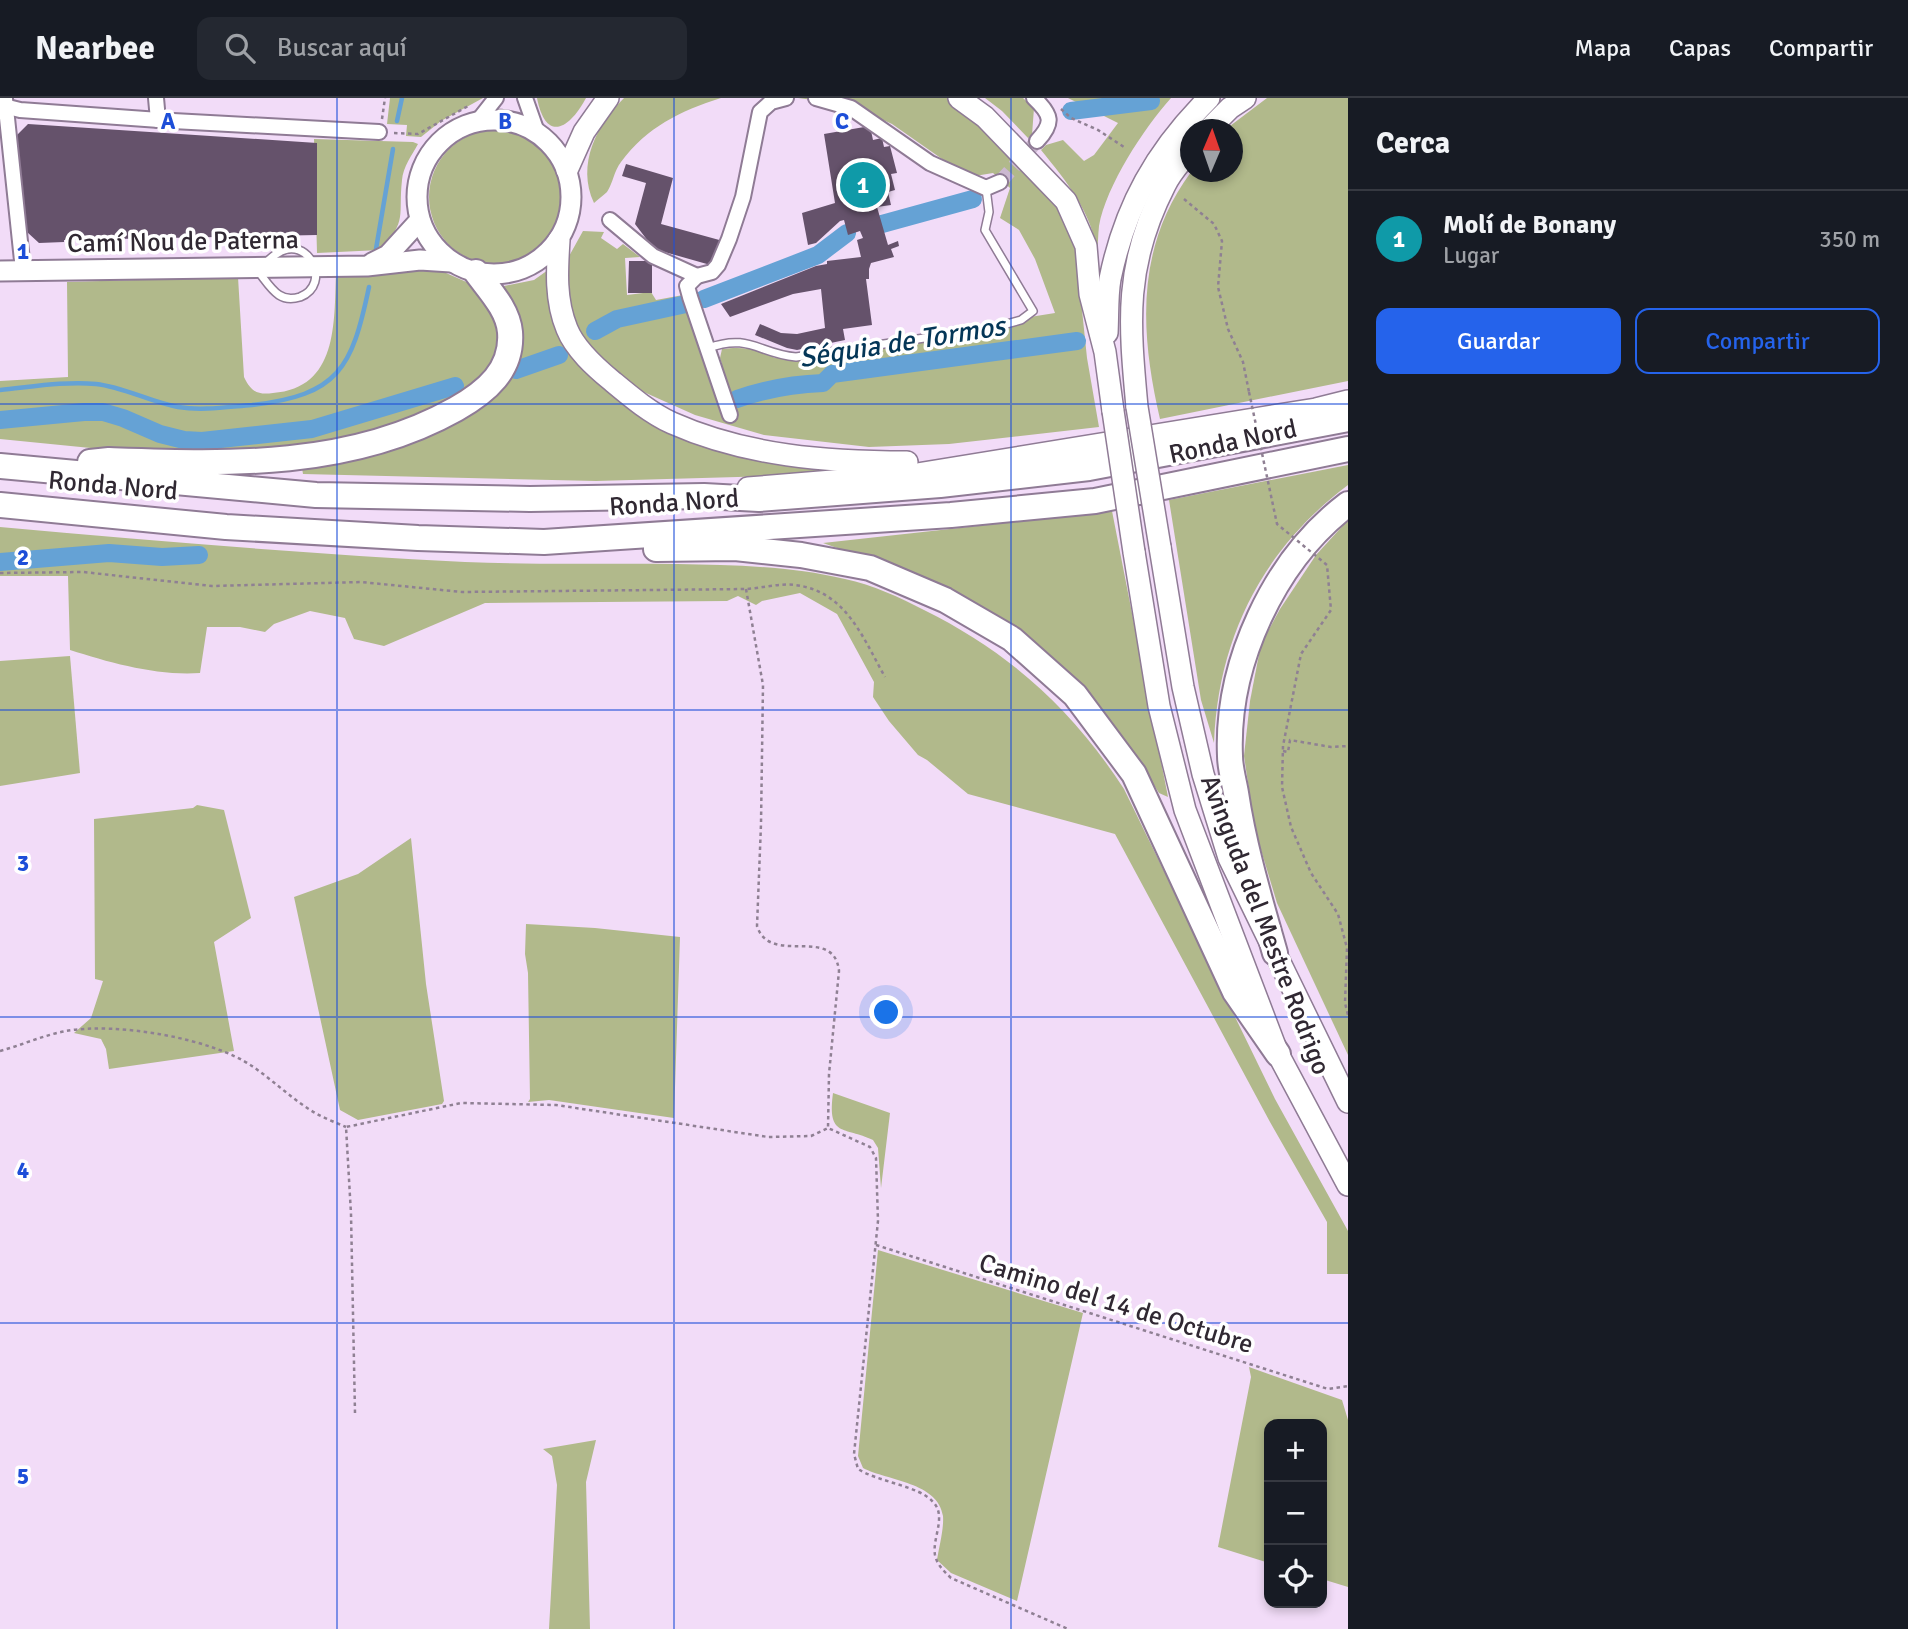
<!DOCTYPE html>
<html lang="es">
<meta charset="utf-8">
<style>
:root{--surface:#171b24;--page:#242831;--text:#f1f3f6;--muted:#9ea1a6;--line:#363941;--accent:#2563eb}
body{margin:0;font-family:Signika,sans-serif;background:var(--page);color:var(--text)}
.controls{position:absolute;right:21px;bottom:21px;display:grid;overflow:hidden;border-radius:14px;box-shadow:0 4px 10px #0003}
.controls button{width:63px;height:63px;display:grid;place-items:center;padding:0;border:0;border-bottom:2px solid var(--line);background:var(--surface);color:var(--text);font:35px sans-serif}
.compass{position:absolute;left:1180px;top:21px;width:63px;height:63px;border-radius:50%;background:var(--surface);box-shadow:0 4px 10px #0003;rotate:2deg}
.you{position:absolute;left:887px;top:915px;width:24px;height:24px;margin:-18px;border:5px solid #fff;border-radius:50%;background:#1a73e8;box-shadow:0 0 0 10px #1a73e833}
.badge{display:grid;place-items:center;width:46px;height:46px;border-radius:50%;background:var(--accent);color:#fff;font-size:23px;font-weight:700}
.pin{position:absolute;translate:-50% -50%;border:4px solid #fff;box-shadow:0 2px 7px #0006}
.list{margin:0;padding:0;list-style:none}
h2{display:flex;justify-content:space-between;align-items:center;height:91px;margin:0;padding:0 28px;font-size:30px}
h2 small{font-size:23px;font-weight:400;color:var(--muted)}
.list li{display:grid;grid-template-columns:46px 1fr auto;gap:21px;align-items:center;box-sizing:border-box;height:98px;padding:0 28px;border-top:2px solid var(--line)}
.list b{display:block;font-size:26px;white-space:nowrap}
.list p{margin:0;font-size:23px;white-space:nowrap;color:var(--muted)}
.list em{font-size:23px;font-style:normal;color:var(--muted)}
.actions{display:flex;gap:14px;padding:21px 28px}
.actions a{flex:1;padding:16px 0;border:2px solid var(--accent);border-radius:14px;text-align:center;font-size:24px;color:var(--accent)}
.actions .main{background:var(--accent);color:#fff}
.icon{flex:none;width:38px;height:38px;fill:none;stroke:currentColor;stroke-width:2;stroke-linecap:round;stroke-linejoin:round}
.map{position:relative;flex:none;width:1348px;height:1531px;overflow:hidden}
header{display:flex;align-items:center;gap:42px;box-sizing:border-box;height:98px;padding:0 35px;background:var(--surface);border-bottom:2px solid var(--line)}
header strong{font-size:33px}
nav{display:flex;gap:38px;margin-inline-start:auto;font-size:24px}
.search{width:490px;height:63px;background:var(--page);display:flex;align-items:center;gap:18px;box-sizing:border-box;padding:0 24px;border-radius:14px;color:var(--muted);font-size:26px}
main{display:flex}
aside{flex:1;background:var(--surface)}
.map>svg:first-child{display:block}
.green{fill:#b1b98b}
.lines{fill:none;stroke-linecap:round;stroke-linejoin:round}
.stream{stroke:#65a2d5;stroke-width:4.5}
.canal{stroke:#65a2d5;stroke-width:18}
.building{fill:#65526b;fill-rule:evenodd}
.street-tunnel{stroke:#cbb8d0;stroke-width:14;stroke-dasharray:14 7;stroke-linecap:butt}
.lane-casing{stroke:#8f7b95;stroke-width:10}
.street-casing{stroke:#8f7b95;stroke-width:18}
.secondary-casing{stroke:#8f7b95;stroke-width:23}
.primary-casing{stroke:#8f7b95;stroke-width:24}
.highway-casing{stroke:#8f7b95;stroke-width:28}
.path{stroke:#8f8093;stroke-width:2.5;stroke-dasharray:3.5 3.5;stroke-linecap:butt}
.lane{stroke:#fff;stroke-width:7}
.street{stroke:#fff;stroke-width:14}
.secondary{stroke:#fff;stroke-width:19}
.primary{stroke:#fff;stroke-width:21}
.highway{stroke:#fff;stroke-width:24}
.primary-bridge-casing{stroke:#8f7b95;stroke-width:24;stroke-linecap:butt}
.path-bridge{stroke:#8f8093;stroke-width:2.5;stroke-dasharray:3.5 3.5;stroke-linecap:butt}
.primary-bridge{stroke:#fff;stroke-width:21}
.grid{fill:none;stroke:#1d4ed8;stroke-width:2;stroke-opacity:0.55}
.labels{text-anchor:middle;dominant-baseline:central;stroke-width:7;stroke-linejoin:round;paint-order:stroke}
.street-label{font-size:26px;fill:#302832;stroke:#fff}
.water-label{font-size:28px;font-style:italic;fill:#043657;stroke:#fff}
.grid-label{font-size:23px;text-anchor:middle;font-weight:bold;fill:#1d4ed8;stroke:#fff;stroke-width:7;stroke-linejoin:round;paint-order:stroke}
</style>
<header>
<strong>Nearbee</strong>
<div class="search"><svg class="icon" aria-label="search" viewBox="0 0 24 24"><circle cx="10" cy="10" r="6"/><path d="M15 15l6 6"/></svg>Buscar aquí</div>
<nav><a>Mapa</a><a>Capas</a><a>Compartir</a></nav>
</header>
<main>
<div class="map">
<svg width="1348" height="1531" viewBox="0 0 1348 1531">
<rect width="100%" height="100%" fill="#f2dcf8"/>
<g class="green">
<path d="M390,0H483L441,23L421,39L406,38L407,27L387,26Z"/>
<path d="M537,0H586C570,30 546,46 537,0Z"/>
<path d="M624,0H721C680,13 647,29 621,64C614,73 613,85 607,94C603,98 598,101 594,105C576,66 597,27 624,0Z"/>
<path d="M798,0H949L988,31L1033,79L1061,115L1074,135L1087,260L1099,329L949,346L869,349L764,337L695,317L637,291L588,249L571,214L564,181L568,160L583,133L604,134L601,140L617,151L623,146L640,159L625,160L627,197L651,194L656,202L683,197L707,271L722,266L720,260L722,251C743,248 756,251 775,260L1055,215L1035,161L1019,132L1000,120L1010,90L993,75L975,78L965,77L892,26L850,7Z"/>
<path d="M985,0H1023L1034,10L1032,37L1028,40L1002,13Z"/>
<path d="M1068,0H1171C1144,30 1106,88 1099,128C1098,137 1098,147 1097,156C1093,115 1066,83 1041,52L1046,47L1063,42L1084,63L1094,57L1118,25Z"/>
<path d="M1267,0H1348V283L1160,321C1140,234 1135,150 1191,74H1232V32L1226,31Z"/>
<circle cx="496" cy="99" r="67"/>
<path d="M314,41L413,44L418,46C412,57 403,69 402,82C398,118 408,122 380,152L317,155Z"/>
<path d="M407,169L437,171L480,190L502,238L494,264L476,285L448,305L374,335L300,349L141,355L0,341V283L68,279L67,184L238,179L244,279C251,294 258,297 273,295C338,290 334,225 336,176Z"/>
<path d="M548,172V199L631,308L812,370L836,374L804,377L596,383L303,376L302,370L503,288L499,189L534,182Z"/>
<path d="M1348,367V387C1263,451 1218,539 1214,645L1201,602L1169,402Z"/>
<path d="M1112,413L1168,699L1159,695L1129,648L1095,606L902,473L823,445Z"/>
<path d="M1348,422V957L1277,805L1255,732L1244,658L1250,603L1261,546L1280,511L1316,457Z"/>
<path d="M0,429C155,443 310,456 465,464C535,467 606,465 677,466C733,467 790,468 845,481C873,487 899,499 924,512C1009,554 1072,611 1124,691L1275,1001L1348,1133V1176H1327V1124L1270,1024L1115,736L968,696L927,662L918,657L889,623L873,599L874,584L837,516L800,495L762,503L756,507L738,498L727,503L485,505L384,548L354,541L345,520L310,513L274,526L265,534L240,529H207L200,575C157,578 111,565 70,552L68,478H0Z"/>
<path d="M70,558L80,675L0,688V563Z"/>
<path d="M197,707L224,712L251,820L214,844L234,953L109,971L106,951L101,941L74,935L91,920L103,883L95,881L94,721L193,710Z"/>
<path d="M411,740L426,886L444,1003L442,1006L358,1022L340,1012L294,799L358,776Z"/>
<path d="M526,826L595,830L680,839L674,1020L549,1002L528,1004L530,1001L528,875L525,856Z"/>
<path d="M833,995L890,1015L881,1090L878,1050L873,1042C844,1028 827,1040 833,995Z"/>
<path d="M878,1152L1083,1215L1017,1503L951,1475L937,1462C939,1449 944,1431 943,1418C938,1384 888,1383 863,1370L858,1358Z"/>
<path d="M1249,1269L1342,1302L1348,1322V1489L1322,1481V1326H1269V1465L1218,1449L1251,1279Z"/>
<path d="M596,1342L586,1384L590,1531H549L557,1387L552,1358L543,1351Z"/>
</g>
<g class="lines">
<g class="stream">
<path d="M397,23L402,0"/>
<path d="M376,151L393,51"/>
<path d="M0,292C31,289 65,283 96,286C124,289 150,304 178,309C202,313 227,309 252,307C339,297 352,270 369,189"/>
</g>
<g class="canal">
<path d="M1071,13L1151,3"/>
<path d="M882,126L973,101"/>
<path d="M704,201L818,157L847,135"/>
<path d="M595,233L617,221L686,206"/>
<path d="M516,272L559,257"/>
<path d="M737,301C766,291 792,286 823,285L832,276L1077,243"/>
<path d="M0,322L84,314H103L123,320L160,336L184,342L202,343L312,331L455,288"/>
<path d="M0,464L109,455L162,459L199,457"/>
</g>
</g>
<g class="building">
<path d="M28,26L317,45V137L64,142V144L39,145L27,134L17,37Z"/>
<path d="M870,28L873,42L882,40L884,49L890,48L897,75L891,76L895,92L888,94L891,107L877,109L888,147L898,143L899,148L891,151L894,159L871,165L869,171V181H866L872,227L843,231L845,242L797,252L787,250L755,237L760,226L781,235L797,236L825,230L821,191L793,196L730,219L721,206L816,168L827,166V163L861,159L857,142L863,140L860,133L848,137L844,122L840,123L816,145L808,147L802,115L835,105L824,36ZM867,69L869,80L854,82L852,73Z"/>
<path d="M626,66L673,80L661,126L723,143L714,168L654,151L635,126L646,85L622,78Z"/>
<path d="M629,163H652V195H628Z"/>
</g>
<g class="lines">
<path class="street-tunnel" d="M1000,84L1037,43"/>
<defs>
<g id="lane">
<path d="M257,172C264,180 270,191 279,197C285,201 293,201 300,199C333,186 308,136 278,155C274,157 269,162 265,165"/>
<path d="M708,250C750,235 759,256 796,259L992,230L1021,222L1033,213L985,132L989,114L986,90"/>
</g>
<g id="street">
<path d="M156,0L158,22"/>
<path d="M525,0L537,34"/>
<path d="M816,0L851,10L930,65L986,90L1000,84"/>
<path d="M1034,0C1052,17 1054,25 1037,43"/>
<path d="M5,1L23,172"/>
<path d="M0,7L20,12L173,23L379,34"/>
<path d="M477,24L496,0"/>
<path d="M610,122L653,158L697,178"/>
<path d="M697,178L712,174L718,167L729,141L743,99L760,14L771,4L786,0"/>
<path d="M697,178L687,188L690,199L730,317"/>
</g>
<g id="secondary">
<circle cx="494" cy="99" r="77"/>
<path d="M372,165L388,157L420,122"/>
<path d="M0,173L367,168L420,162L451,164"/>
</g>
<g id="primary">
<path d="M959,0L985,19L1066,103L1086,148L1090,196L1105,254L1113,313"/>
<path d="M1208,32L1230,10L1245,0"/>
<path d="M567,72L584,34L608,0"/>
<path d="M559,142C557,172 555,202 567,231C575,251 595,269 612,283C630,298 650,315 672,325C746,358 827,364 907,364"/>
<path d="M1107,235C1108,217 1107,198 1110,181C1125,108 1156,53 1209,0"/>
<path d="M1137,309C1129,223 1124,167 1165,87C1171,74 1182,63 1190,52"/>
<path d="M748,390L917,376L1316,311L1348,303"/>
<path d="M1160,449L1183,589L1203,676L1229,760L1348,1004"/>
<path d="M1134,454L1159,608L1185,712L1278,956L1348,1087"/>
</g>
<g id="highway">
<path d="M90,364L109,362C227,366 349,371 456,311C486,294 513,272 510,234C508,211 489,192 476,174"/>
<path d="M0,368L316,397L530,401L704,398L759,401L940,387L1089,370L1348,321"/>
<path d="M0,407L226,429L418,440L544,444L951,417L1095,403L1348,351"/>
<path d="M656,451L735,450L801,457L870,470L945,502L1012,541L1075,597L1134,676L1235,894L1278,956"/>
<path d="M1275,855C1260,802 1244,749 1236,695C1234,683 1230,670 1230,658C1226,566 1274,462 1348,406"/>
</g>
</defs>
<use href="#lane" class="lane-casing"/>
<use href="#street" class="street-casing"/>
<use href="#secondary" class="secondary-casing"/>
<use href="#primary" class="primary-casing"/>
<use href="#highway" class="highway-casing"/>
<g class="path">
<path d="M1061,11L1071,20L1098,32L1124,49"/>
<path d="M382,21L385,0"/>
<path d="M394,35L418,36L470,7"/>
<path d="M1184,101L1214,126L1222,143L1218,189L1228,231L1243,264L1249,294"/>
<path d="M0,475L83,474L212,488L361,484L462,494L746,491C762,490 780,485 795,487C846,493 863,540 885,579"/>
<path d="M746,491L763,587L761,726L757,828C770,869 834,826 839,873L829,976L828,1030L870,1049L876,1060L878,1123L854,1356L858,1371C878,1384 920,1388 933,1404C947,1418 932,1440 935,1457C937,1467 944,1473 951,1480L1068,1531"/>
<path d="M1283,648L1282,689L1291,729L1311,775L1338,816L1347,850L1345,905L1348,917"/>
<path d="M1283,653L1288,654L1290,642L1331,649L1348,648"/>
<path d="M0,953C22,947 44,937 66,933C116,924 211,940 252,968C274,983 294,1003 317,1016C326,1021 337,1025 346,1029"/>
<path d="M876,1147L1328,1291L1348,1288"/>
<path d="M355,1315L351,1116L346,1029L461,1005L556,1007L768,1039L811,1038L828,1030"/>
</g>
<use href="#lane" class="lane"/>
<use href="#street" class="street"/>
<use href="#secondary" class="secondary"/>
<use href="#primary" class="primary"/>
<use href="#highway" class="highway"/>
<defs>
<g id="primary-bridge">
<path d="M1137,309L1160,449"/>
<path d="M1113,313L1134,454"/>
</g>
</defs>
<use href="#primary-bridge" class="primary-bridge-casing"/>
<path class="path-bridge" d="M1249,294L1277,426L1327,467L1331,512L1301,556L1283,648"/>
<use href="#primary-bridge" class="primary-bridge"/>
</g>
<path class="grid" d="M337,0V1531M674,0V1531M1011,0V1531M0,306H1348M0,612H1348M0,919H1348M0,1225H1348"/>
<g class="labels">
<g class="street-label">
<text transform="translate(183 144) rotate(-1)">Camí Nou de Paterna</text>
<text transform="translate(1233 344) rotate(-12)">Ronda Nord</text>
<text transform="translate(113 388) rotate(5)">Ronda Nord</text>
<text transform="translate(674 405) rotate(-4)">Ronda Nord</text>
<text transform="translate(1265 827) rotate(69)">Avinguda del Mestre Rodrigo</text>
<text transform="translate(1116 1206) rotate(17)">Camino del 14 de Octubre</text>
</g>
<g class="water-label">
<text transform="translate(902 244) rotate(-9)">Séquia de Tormos</text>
</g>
</g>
<g class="grid-label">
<text x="168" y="31">A</text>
<text x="505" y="31">B</text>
<text x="842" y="31">C</text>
<text x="23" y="161">1</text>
<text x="23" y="467">2</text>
<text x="23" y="773">3</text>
<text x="23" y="1080">4</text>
<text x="23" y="1386">5</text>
</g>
</svg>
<div class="controls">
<button>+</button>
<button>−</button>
<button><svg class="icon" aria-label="locate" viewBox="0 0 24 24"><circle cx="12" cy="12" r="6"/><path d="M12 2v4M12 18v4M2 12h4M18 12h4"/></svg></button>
</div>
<svg class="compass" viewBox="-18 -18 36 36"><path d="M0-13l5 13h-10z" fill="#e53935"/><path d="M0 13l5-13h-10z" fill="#9ea1a6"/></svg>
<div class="you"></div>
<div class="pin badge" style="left:863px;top:87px;background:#0f9aa8">1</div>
</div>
<aside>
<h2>Cerca<small></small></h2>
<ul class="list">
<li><span class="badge" style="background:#0f9aa8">1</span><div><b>Molí de Bonany</b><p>Lugar</p></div><em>350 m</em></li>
</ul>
<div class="actions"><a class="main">Guardar</a><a>Compartir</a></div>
</aside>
</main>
